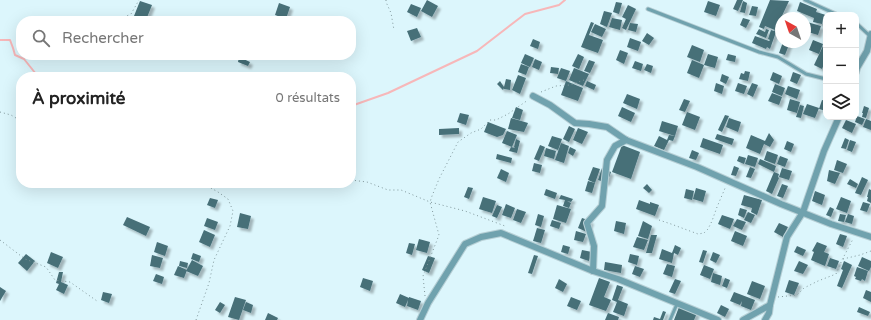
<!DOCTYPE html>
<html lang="fr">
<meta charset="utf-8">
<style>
:root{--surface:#fff;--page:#f2f2f2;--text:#222;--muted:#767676;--line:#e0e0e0}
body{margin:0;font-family:"Varela Round",sans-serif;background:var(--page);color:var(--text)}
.controls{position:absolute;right:12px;top:12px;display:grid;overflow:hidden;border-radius:8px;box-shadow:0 4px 16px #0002}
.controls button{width:36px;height:36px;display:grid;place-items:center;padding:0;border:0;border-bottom:1px solid var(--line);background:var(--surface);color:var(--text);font:20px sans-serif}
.compass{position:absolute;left:775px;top:12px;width:36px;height:36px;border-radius:50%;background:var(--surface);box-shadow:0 4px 16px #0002;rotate:320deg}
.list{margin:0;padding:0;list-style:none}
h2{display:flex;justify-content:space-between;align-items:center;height:52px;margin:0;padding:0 16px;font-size:17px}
h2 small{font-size:13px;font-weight:400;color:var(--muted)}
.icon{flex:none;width:22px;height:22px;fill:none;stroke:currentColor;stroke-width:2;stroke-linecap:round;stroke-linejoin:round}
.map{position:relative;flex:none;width:871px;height:320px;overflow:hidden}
.search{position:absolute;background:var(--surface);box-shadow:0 4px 16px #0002;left:16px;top:16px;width:340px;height:44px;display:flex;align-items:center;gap:10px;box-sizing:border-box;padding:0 14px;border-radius:16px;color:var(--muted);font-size:15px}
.panel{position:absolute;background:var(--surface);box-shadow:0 4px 16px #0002;left:16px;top:72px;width:340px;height:116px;border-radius:16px}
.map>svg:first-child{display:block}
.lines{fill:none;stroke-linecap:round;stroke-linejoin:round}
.stream{stroke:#f7b7b9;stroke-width:2}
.building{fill:#476f78;filter:url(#shadow)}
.service-casing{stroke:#b7cfd5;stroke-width:5}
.minor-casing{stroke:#b7cfd5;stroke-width:8}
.path{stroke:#81979b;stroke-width:1;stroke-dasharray:1 3;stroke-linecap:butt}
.service{stroke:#70a2ae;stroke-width:3}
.minor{stroke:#70a2ae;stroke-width:6}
</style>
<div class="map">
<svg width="871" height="320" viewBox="0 0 871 320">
<defs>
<filter id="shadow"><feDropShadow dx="3" dy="3" stdDeviation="1" flood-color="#0004"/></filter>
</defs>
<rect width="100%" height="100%" fill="#dcf6fc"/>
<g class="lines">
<g class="stream">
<path d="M0,40H10L13,48L15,55L24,59L36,74L40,77"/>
<path d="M351,106L388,93L477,51L525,14L559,5L565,0"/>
</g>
</g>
<g class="building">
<path d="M427,0L438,6L432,17L421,11Z"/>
<path d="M737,0H743L738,11L733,9Z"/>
<path d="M770,0L789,1L781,18L770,49L767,47L766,49L752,43L755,36L769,41L770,40L768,39L771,30L774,31L775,30L765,26L764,29L759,27Z"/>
<path d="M140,1L152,5L146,20L134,16Z"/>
<path d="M708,1L720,5L716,16L704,12Z"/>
<path d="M743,1L747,3L745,13L740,12Z"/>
<path d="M616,2L622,3L619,14L613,12Z"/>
<path d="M800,2L817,9L816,12L826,15V20L823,19L822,24L813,22L815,14L814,18L797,11Z"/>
<path d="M279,3L290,7L286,19L275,15Z"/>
<path d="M411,4L421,8L417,17L407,12Z"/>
<path d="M628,5L636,9L626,30L622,28L626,19L622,17Z"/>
<path d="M752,6L758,7L756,16L749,15Z"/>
<path d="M604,11L612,13L607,27L600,24Z"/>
<path d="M612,18L622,20L620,30L609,27Z"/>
<path d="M743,18L750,20L746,28L740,25Z"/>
<path d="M591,22L594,23L589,35L603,40L598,53L581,47Z"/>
<path d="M807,22L821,26L818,35L808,32L810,26L806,25Z"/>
<path d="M630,23L638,24L636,32L628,30Z"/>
<path d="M595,24L606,29L602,37L591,32Z"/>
<path d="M417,28L421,37L411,41L407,31Z"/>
<path d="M759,29L765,32L766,29L769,30L766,38L756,34Z"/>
<path d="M647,33L654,38L649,45L642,41Z"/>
<path d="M630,38L641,42L638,51L627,47Z"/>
<path d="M533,39L540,42L538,49L530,46Z"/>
<path d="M813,40L823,44L819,54L809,50Z"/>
<path d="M783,42H790L785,55L779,53Z"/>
<path d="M824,44L826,45V59L822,69L814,65Z"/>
<path d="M692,45L704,50L700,62L687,57Z"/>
<path d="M620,50L628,53L624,64L616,60Z"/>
<path d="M525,54L534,58L530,67L521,63Z"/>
<path d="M578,54L584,57L579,69L572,66Z"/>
<path d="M708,54L718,57L715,68L704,65Z"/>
<path d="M728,54L736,56L735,62L726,60Z"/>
<path d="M239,57L250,62L248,66L238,62Z"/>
<path d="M535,59L542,62L539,70L532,67Z"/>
<path d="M589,60L595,62L590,73L584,71Z"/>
<path d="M692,60L704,65L699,78L687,73Z"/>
<path d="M635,61L643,64L641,71L632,68Z"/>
<path d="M521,64L529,67L526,75L518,72Z"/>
<path d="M647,64L653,66L651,73L644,70Z"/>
<path d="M551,67L559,68L558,74L550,73Z"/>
<path d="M561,68L570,71L566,81L557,78Z"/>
<path d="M574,68L589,74L583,86L569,80Z"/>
<path d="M745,71L750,72L748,81L739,79L741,73L744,74Z"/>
<path d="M773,72L782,76L779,84L770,80Z"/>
<path d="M793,72L801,75L797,84L790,81Z"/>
<path d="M722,74L729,77L726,84L720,81Z"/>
<path d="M518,75L526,78L520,94L512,90Z"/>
<path d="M506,79L511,80L510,90L504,89V88L503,90L497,84L500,81L504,87Z"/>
<path d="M566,81L583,88L578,101L561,95Z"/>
<path d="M587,81L596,85L594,90L585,86Z"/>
<path d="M716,83L724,86L722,94L714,91Z"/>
<path d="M738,83L747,86L744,94L735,91Z"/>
<path d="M752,83L758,85L753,97L747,94Z"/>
<path d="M775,84L785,88L782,96L772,92Z"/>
<path d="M788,86L800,90L797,99L785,94Z"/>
<path d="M772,93L782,97L779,105L768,101Z"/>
<path d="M627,94L640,99L637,109L623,103Z"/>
<path d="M684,99L690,101L685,112L679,110Z"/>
<path d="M790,99L800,102L797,113L787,110Z"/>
<path d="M822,100L826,101V111L819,109Z"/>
<path d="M807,104L819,108L815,118L803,114Z"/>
<path d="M800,105L804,106L801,118L796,117Z"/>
<path d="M864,106L869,108L866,118L862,117L863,113H862Z"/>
<path d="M516,107L523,110L520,120L512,118Z"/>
<path d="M622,107L635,113L631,122L618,116Z"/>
<path d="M687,112L700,117L695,130L682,125Z"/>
<path d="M460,113L469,115L466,125L457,122Z"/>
<path d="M725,115L729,116L722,132L718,130Z"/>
<path d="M857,116L865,119L862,125L855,122Z"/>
<path d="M511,118L528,123L524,132L508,129Z"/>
<path d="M729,118L741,122L738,132L726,127Z"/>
<path d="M866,119L871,121V130L863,127Z"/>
<path d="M846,120L856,124L852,133L842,128Z"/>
<path d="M662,121L678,126L675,136L659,131Z"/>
<path d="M488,122L506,129L503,135L497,137L484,132Z"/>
<path d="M569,126L575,129L569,142L563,139Z"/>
<path d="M459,128V134L439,135V129Z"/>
<path d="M578,128L588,132L582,144L573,140Z"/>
<path d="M507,131L517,135L512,147L502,143Z"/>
<path d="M769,133L774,140L770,147L764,144L760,154L746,148L751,135L765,141Z"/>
<path d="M717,134L734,139L732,145L715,139Z"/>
<path d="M669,135L675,136L673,141L669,140L664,150L654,146L659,136L667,140Z"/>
<path d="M552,136L562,139L558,150L548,146Z"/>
<path d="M703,138L723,145L720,154L700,147Z"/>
<path d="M845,138L849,140L846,149L841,148Z"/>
<path d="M516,139L520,141L517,153L509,151L511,147L515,148L514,147Z"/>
<path d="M850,140L856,142L852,152L847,150Z"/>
<path d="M787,141L794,144L791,152L784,149Z"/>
<path d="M561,143L569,146L564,163L555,160Z"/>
<path d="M540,145L545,147L539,161L534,159Z"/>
<path d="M622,145L640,152L631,179L612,172Z"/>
<path d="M570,147L576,150L573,156L568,153Z"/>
<path d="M546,148L556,151L554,159L544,156Z"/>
<path d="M692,150L699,153L696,160L689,158Z"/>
<path d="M767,151L778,155L775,164L764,160Z"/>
<path d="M497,154L512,158L511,163L496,159Z"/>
<path d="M748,155L758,158L755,167L745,164Z"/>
<path d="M739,156L746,158L744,164L737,161Z"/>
<path d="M780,156L788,159L785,167L777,164Z"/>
<path d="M760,159L776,166L774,172L779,174L778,177L779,178L772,194L766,191L774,172L758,164Z"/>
<path d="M837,160L847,164L843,173L834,170Z"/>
<path d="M534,163L542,165L540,173L532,171Z"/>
<path d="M734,166L739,168L736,176L731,175Z"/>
<path d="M593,167L600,169L595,183L588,180Z"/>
<path d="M750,167L755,169L751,178L746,177Z"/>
<path d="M602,168L611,172L607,183L598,180Z"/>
<path d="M782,168L792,171L789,180L779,177Z"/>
<path d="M501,169L509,173L506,182L497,178Z"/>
<path d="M829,170L840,173L835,184L827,181Z"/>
<path d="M862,177L868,180L861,195L855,193Z"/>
<path d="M850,179L858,184L856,188L847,184Z"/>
<path d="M588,181L595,183L592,193L585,191Z"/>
<path d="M647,184L652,190L649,193L643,188Z"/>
<path d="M782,184L788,186L783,198L777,196Z"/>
<path d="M468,187L473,188L469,199L464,197Z"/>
<path d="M696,188L706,191L703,202L693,199Z"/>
<path d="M546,189L557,193L555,199L544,195Z"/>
<path d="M686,189L694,191L692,200L684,198Z"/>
<path d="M869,189L871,190V203L867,201L868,197H867Z"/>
<path d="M815,191L825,195L822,205L812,201Z"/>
<path d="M561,195L573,199L571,202L567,201L571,203L569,208L563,206L565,200L559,199Z"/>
<path d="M744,195L762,200L757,215L751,212L752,208L741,205Z"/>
<path d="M483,197L496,201L492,213L479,209Z"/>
<path d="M841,197L851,201L847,213L836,209Z"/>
<path d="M210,198L218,200L215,208L207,205Z"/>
<path d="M639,200L650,204V202L659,205L655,216L636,209Z"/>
<path d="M863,202L870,204L867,212L860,210Z"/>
<path d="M506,204L515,208L511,218L502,215Z"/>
<path d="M497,205L502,207L497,218L492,216Z"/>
<path d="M557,205L571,209L566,223L553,219Z"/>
<path d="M830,207L834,209L831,217L826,215Z"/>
<path d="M740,208L747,210L744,218L738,215Z"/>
<path d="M517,209L526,212L521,223L513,220Z"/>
<path d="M748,212L755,215L751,223L744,220Z"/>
<path d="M240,213L251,216L248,229L237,227Z"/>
<path d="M538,214L544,216L541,227L535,225Z"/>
<path d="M840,214L846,215L844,222L838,221Z"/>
<path d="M848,214L854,216L852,224L845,222Z"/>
<path d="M722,215L734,219L730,229L718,224Z"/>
<path d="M127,217L150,227L146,236L123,225Z"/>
<path d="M207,218L218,222L215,230L204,226Z"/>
<path d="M582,218L591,221L587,232L578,228Z"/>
<path d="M737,219L746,222L742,230L733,226Z"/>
<path d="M552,220L561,223L559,229L550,226Z"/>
<path d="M616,221L626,223L624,234L614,231Z"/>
<path d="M643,221L652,226L648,239L638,236Z"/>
<path d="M779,223L788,227L783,237L774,232Z"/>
<path d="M537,228L545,230L541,243L533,241Z"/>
<path d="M204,230L215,235L210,247L199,242Z"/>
<path d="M576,231L586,234L583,242L574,240Z"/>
<path d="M735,231L747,236L743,246L731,241Z"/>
<path d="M840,234L847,236L843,247L836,244Z"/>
<path d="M651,235H657L652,253H646Z"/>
<path d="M637,237L648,240L644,250L633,247Z"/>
<path d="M419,239L430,242L427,253L416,250Z"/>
<path d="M157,242L168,246L165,256L154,252Z"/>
<path d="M817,242L827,246L824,252L829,254L825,266L811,260L814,252L812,251Z"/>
<path d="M409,243L415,244L412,255L406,253Z"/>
<path d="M563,245L570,247L568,254L561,252Z"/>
<path d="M675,245L681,248L678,255L674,253L672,263L659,259L662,249L672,253Z"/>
<path d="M797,246L806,250L803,256L794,252Z"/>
<path d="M582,250L592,252L589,261L580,258Z"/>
<path d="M703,250L707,251L703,263L699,262Z"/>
<path d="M51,252L63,257L58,268L47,263Z"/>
<path d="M713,252L720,255L716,263L710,260Z"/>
<path d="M193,253L201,256L199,262L191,259Z"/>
<path d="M26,254L35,261L27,271L18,263Z"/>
<path d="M630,254L639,256L637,265L628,262Z"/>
<path d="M152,255L163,258L160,268L150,266Z"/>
<path d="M534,255L538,256L532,274L528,273Z"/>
<path d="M428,256L435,258L429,273L422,270Z"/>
<path d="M862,257L871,261V267L869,271L858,266Z"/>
<path d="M830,258L839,261L836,269L827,266Z"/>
<path d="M192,260L203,266L198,276L186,271Z"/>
<path d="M180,261L188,263L187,268L179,266Z"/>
<path d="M799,261L808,265L803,274L794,271Z"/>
<path d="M844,261L852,265L842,288L837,286L843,270L841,269Z"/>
<path d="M605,262L622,265L621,273L604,270Z"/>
<path d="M667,264L675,266L672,277L663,274Z"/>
<path d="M704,265L714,269L710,279L700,275Z"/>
<path d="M178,266L187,270L184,278L174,275Z"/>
<path d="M635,266L644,269L640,277L632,274Z"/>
<path d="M857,267L868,271L865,281L862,279L861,281L855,279L856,277L854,276Z"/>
<path d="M59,272H63L61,282L68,285L64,294L56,290L59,284L56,283Z"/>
<path d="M713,273L722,276L720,285L711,282Z"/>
<path d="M156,274L164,277L162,284L153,281Z"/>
<path d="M363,278L373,281L370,291L360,287Z"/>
<path d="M599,278L610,282L604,297L611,300L606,311L589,305Z"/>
<path d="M725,278L730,280L727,288L722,286Z"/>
<path d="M559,279L567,284L563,292L555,288Z"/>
<path d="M675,279L681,281L675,294L669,292Z"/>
<path d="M789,280L799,283L794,295L785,292Z"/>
<path d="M752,281L765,286L760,299L747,294Z"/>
<path d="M617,285L623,287L618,300L628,304L624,316L613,312L617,302L612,300Z"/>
<path d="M0,287L6,291L0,301Z"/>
<path d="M866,290L871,292V302L863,298Z"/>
<path d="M103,292L112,294L109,303L101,300Z"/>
<path d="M734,292L755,300L751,310L741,306L742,301L740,305L730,301Z"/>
<path d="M400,294L409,298V297L421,301L418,310L407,306L408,300L405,307L396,303Z"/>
<path d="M235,297L246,300L239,320L228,317Z"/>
<path d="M571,297L581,301L577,310L567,306Z"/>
<path d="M220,302L225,305L220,313L215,310Z"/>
<path d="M246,302L253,305L251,313L243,310Z"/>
<path d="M721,305L729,309L725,317L717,313Z"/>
<path d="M679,307L697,313L694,320H674Z"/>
<path d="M859,307L870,312L868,316L857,312Z"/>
<path d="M663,311L666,312L663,320H653L654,317L660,319Z"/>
<path d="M268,313L278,318L277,320H265Z"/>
<path d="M608,313L619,317L618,320H605Z"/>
</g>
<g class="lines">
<defs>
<g id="service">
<path d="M805,0L838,15"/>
<path d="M648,9L759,52L778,57L806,74L826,79"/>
<path d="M856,23L870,36"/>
<path d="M670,320L677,304"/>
</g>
<g id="minor">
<path d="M856,72L857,68L867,51L871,34"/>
<path d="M533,96L550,105L575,123L589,124L607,127L626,140L697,167L781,204L831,224L871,237"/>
<path d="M593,271L594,246L587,223L602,206L607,160L615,146L626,140"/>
<path d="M420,320L428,303L465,244L481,237L501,233L593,271L618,279L718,320"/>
<path d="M743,320L770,305L787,237L803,212L824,151L839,117"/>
<path d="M765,320L769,313L770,305"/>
</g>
</defs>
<use href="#service" class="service-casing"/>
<use href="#minor" class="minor-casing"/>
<g class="path">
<path d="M386,0V2L391,13L394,30"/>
<path d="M120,19L131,14L139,0"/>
<path d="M541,92L556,86L570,85L584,80"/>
<path d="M0,112L11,115L21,121"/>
<path d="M351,180L367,182L388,190H401L430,202L465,211L505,226V228"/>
<path d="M659,220L671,224L698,234L704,233L708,229L712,221L717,207L726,186"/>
<path d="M0,240L25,259L46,267L55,280L70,282L97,301"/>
<path d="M843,259L860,255L871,251"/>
<path d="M425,296L423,276L439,235L430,202L432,196L439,179L458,142L471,133L481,129L490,120H496L508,114L528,100"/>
<path d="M778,297L797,295L804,288L818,281L836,274L842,260L853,239"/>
<path d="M196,320L209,283L214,260L230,226L233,211L228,199L218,192L202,183"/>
</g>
<use href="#service" class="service"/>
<use href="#minor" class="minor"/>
</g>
</svg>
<div class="controls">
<button>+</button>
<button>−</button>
<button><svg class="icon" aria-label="layers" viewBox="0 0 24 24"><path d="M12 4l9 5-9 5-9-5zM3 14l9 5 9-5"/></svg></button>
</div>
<svg class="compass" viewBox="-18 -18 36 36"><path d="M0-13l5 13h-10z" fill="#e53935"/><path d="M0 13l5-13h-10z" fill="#767676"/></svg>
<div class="search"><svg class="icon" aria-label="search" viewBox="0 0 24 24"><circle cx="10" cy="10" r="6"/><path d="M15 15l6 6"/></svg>Rechercher</div>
<section class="panel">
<h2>À proximité<small>0 résultats</small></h2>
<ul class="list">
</ul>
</section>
</div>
